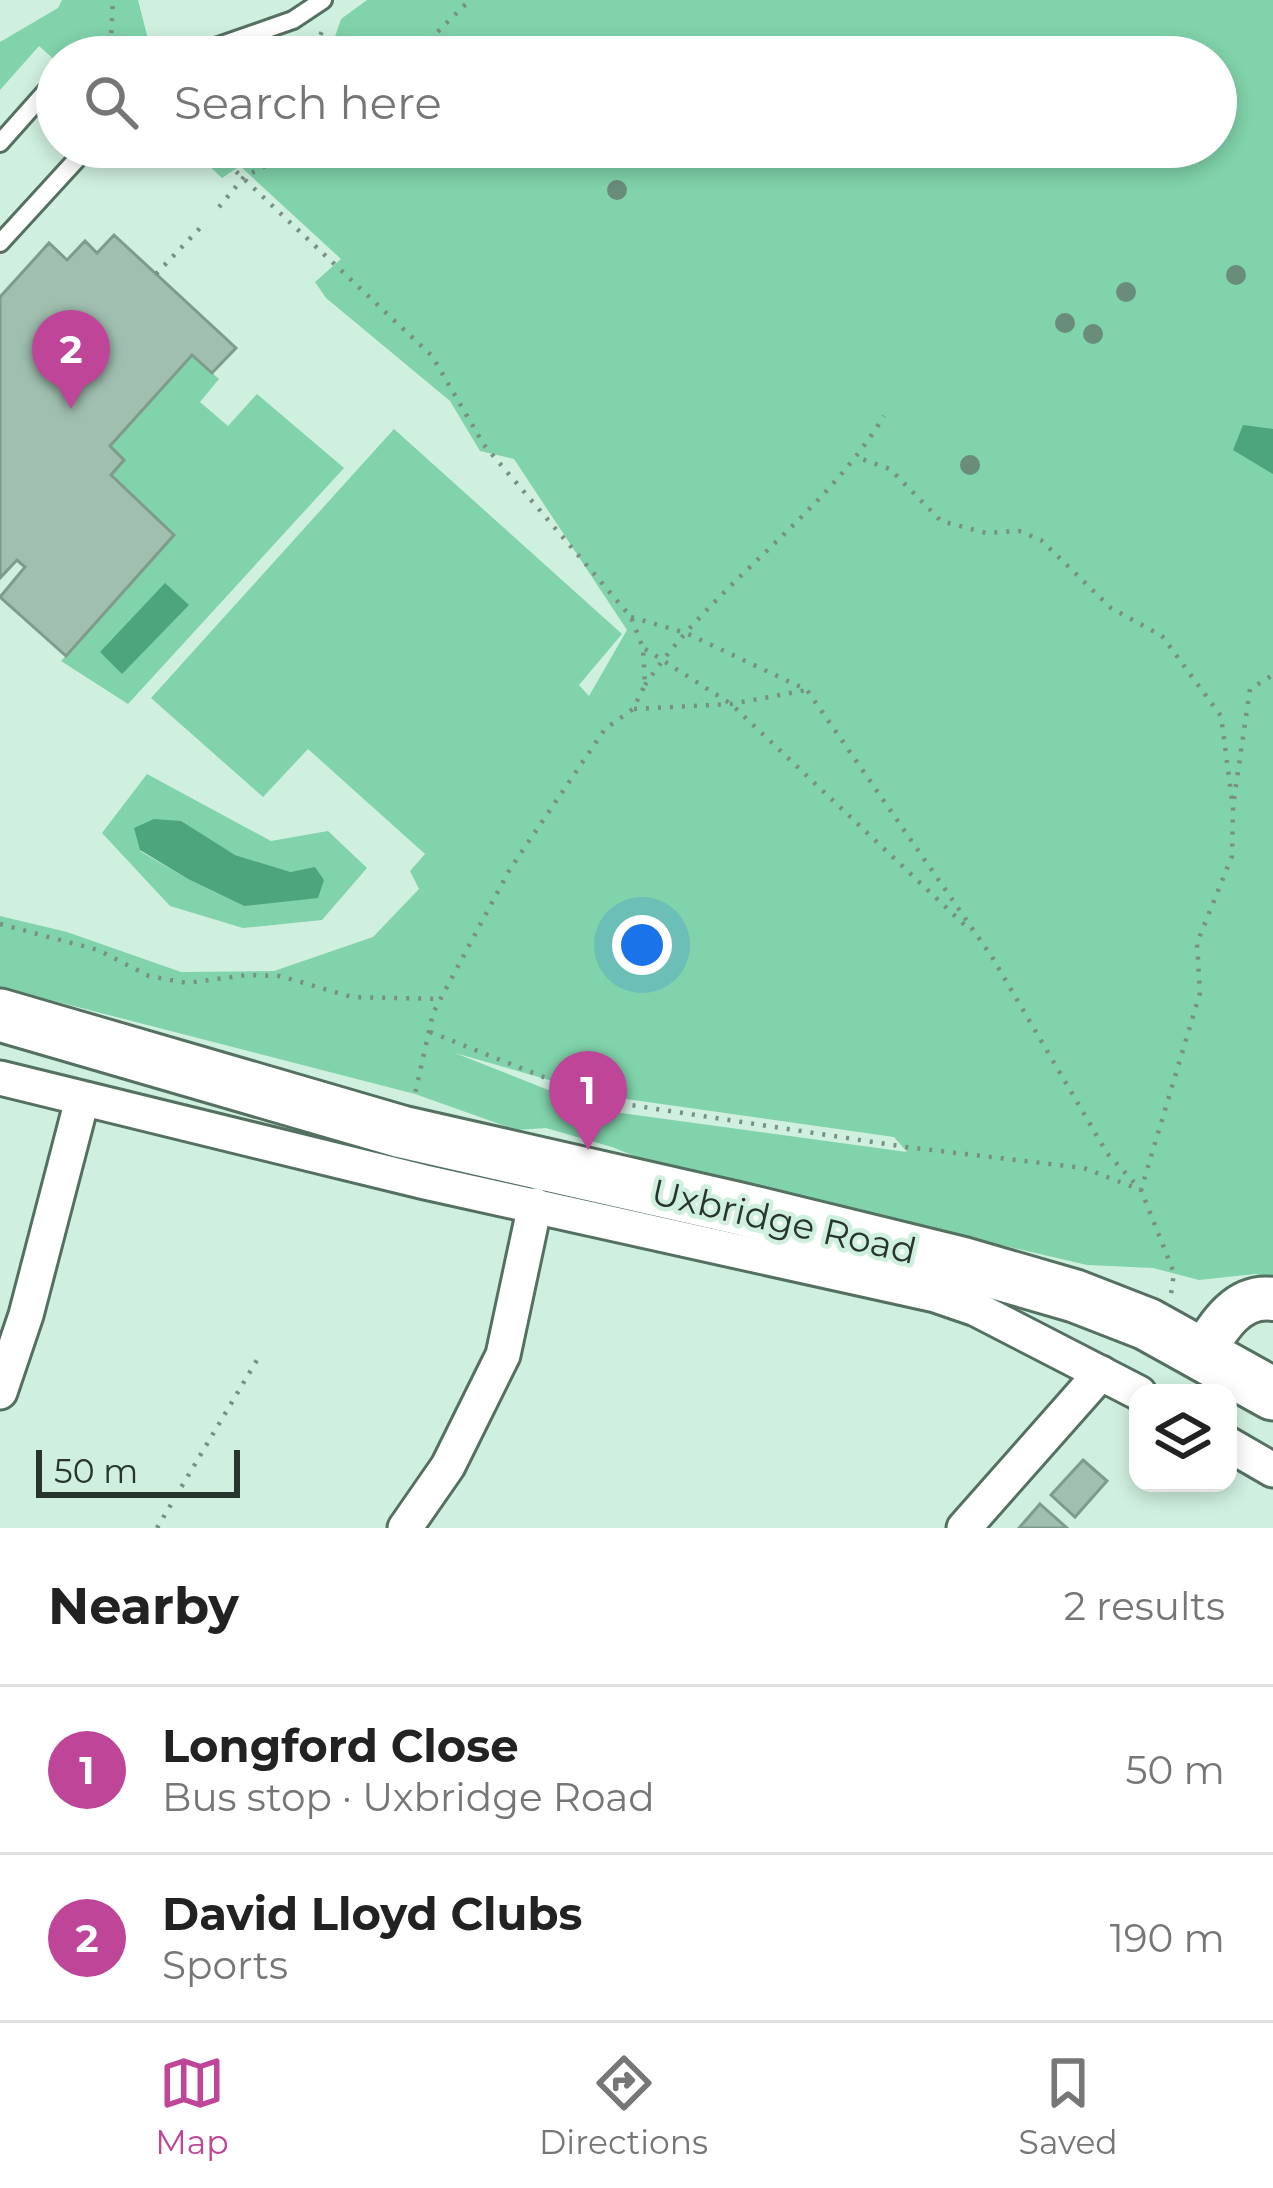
<!DOCTYPE html>
<meta charset="utf-8">
<style>
:root{--surface:#fff;--page:#f2f2f2;--text:#222;--muted:#767676;--line:#e0e0e0;--accent:#be4598}
body{margin:0;font-family:Montserrat,sans-serif;background:var(--page);color:var(--text)}
.controls{position:absolute;right:36px;bottom:36px;display:grid;overflow:hidden;border-radius:24px;box-shadow:0 6px 18px #0003}
.controls button{width:108px;height:108px;display:grid;place-items:center;padding:0;border:0;border-bottom:3px solid var(--line);background:var(--surface);color:var(--text);font:60px sans-serif}
.scale{position:absolute;left:36px;bottom:30px;width:204px;box-sizing:border-box;padding-left:12px;border:6px solid #28352e;border-top:0;font-size:33px;line-height:42px;white-space:nowrap;color:#28352e;-webkit-text-stroke:9px #d0f0df;paint-order:stroke}
.you{position:absolute;left:642px;top:945px;width:42px;height:42px;margin:-30px;border:9px solid #fff;border-radius:50%;background:#1a73e8;box-shadow:0 0 0 18px #1a73e833}
.badge{display:grid;place-items:center;width:78px;height:78px;border-radius:50%;background:var(--accent);color:#fff;font-size:39px;font-weight:700}
.pin{position:absolute;translate:-50% -99px;filter:drop-shadow(0 3px 6px #0008)}
.pin::after{content:'';position:absolute;top:63px;width:42px;height:36px;background:inherit;clip-path:polygon(0 0,100% 0,50% 100%)}
.list{margin:0;padding:0;list-style:none}
h2{display:flex;justify-content:space-between;align-items:center;height:156px;margin:0;padding:0 48px;font-size:51px}
h2 small{font-size:39px;font-weight:400;color:var(--muted)}
.list li{display:grid;grid-template-columns:78px 1fr auto;gap:36px;align-items:center;box-sizing:border-box;height:168px;padding:0 48px;border-top:3px solid var(--line)}
.list b{display:block;font-size:45px;white-space:nowrap}
.list p{margin:0;font-size:39px;white-space:nowrap;color:var(--muted)}
.list em{font-size:39px;font-style:normal;color:var(--muted)}
.icon{flex:none;width:66px;height:66px;fill:none;stroke:currentColor;stroke-width:2;stroke-linecap:round;stroke-linejoin:round}
.map{position:relative;flex:none;width:1273px;height:1528px;overflow:hidden}
.search{position:absolute;background:var(--surface);box-shadow:0 6px 18px #0003;left:36px;right:36px;top:36px;height:132px;display:flex;align-items:center;gap:30px;box-sizing:border-box;padding:0 42px;border-radius:66px;color:var(--muted);font-size:45px}
.sheet{height:492px;background:var(--surface)}
nav{display:flex;justify-content:space-around;align-items:center;box-sizing:border-box;height:168px;border-top:3px solid var(--line);background:var(--surface);font-size:33px;color:var(--muted)}
nav a{display:grid;justify-items:center;gap:6px}
nav .on{color:var(--accent)}
.map>svg:first-child{display:block}
.green{fill:#80d3ab;fill-rule:evenodd}
.water{fill:#4ca57d}
.building{fill:#a0bfaf;stroke:#7e9b8c;stroke-width:3}
.lines{fill:none;stroke-linecap:round;stroke-linejoin:round}
.service-casing{stroke:#547061;stroke-width:22}
.minor-casing{stroke:#547061;stroke-width:39}
.tertiary-casing{stroke:#547061;stroke-width:48}
.primary-casing{stroke:#547061;stroke-width:57}
.path{stroke:#798f83;stroke-width:4.5;stroke-dasharray:3 9;stroke-linecap:butt}
.service{stroke:#fff;stroke-width:16}
.minor{stroke:#fff;stroke-width:33}
.tertiary{stroke:#fff;stroke-width:42}
.primary{stroke:#fff;stroke-width:51}
.tree{fill:#698c7b}
.labels{text-anchor:middle;dominant-baseline:central;stroke-width:9;stroke-linejoin:round;paint-order:stroke}
.street-label{font-size:36px;fill:#28352e;stroke:#d0f0df}
</style>
<div class="map">
<svg width="1273" height="1528" viewBox="0 0 1273 1528">
<rect width="100%" height="100%" fill="#d0f0df"/>
<g class="green">
<path d="M62,0H138L149,43L168,38L167,47L152,57H91L76,43L65,57H57V62L39,46L0,90V42L58,8Z"/>
<path d="M367,0H1273V1277L1255,1274L1199,1280L1153,1268L1087,1265L654,1164L612,1147L546,1128L516,1130L415,1094L0,987V916L67,932L181,972L274,971L373,937L419,889L410,871L425,854L308,749L263,797L151,698L394,429L622,634L579,685L589,696L627,630L514,459L480,451L450,401L326,298L315,282L341,259L240,166L222,178L189,147H1216V57H328L341,19ZM455,1053L605,1096L894,1137L907,1152L599,1110Z"/>
<path d="M192,355L219,379L200,402L228,426L257,394L344,468L128,704L61,661L173,536L111,475L110,446Z"/>
<path d="M147,774L271,841L328,831L367,868L322,920L243,928L170,906L102,833ZM213,843L235,855L291,872L244,906L188,879L140,851Z"/>
</g>
<g class="water">
<path d="M1243,425L1273,429V474L1233,450Z"/>
<path d="M165,583L189,605L122,674L100,652Z"/>
<path d="M154,819L181,821L235,855L291,872L315,867L324,880L318,898L244,906L188,879L140,850L134,828Z"/>
</g>
<g class="building">
<path d="M114,235L236,348L212,373L192,355L110,446L124,460L111,475L174,535L66,656L0,597L25,567L17,560L0,578V297L49,243L67,260L85,241L97,253Z"/>
<path d="M1083,1460L1107,1481L1075,1517L1051,1495Z"/>
<path d="M1040,1504L1067,1528H1019Z"/>
</g>
<g class="lines">
<defs>
<g id="service">
<path d="M187,57L293,20L323,0"/>
<path d="M0,143L57,79"/>
<path d="M0,243L88,147"/>
</g>
<g id="minor">
<path d="M0,1078L425,1182L935,1295L976,1309L1139,1393"/>
<path d="M0,1392L26,1315L82,1100"/>
<path d="M1228,1444L1273,1470"/>
<path d="M405,1528L448,1466L503,1355L535,1205"/>
<path d="M964,1528L1101,1373"/>
</g>
<path id="tertiary" d="M1203,1352C1219,1326 1238,1294 1273,1299"/>
<path id="primary" d="M0,1015L402,1132L736,1208L961,1263L1075,1296L1147,1324L1273,1394"/>
</defs>
<use href="#service" class="service-casing"/>
<use href="#minor" class="minor-casing"/>
<use href="#tertiary" class="tertiary-casing"/>
<use href="#primary" class="primary-casing"/>
<g class="path">
<path d="M110,57L113,0"/>
<path d="M311,57L323,29"/>
<path d="M412,57L470,0"/>
<path d="M210,147L432,356L484,445L631,617L643,648L645,685L633,709L605,729L510,869L433,1013L415,1094"/>
<path d="M219,207L244,177L267,165L292,161L317,147"/>
<path d="M156,274L202,226"/>
<path d="M631,617L686,633L807,690L992,957L1107,1153L1141,1190L1174,1273L1171,1294"/>
<path d="M645,649L731,704L971,931"/>
<path d="M645,685C712,585 822,518 884,416"/>
<path d="M634,709L731,704L807,690"/>
<path d="M1234,799L1250,689L1273,675"/>
<path d="M0,924L98,950L149,976L187,983L247,975L280,976L352,997L442,999"/>
<path d="M430,1032L604,1101L906,1147L1084,1168L1141,1190L1200,993L1197,943L1232,856L1233,808L1221,716L1162,636L1111,608L1041,540L1019,531L986,533L941,521L890,469L859,458"/>
<path d="M157,1528L257,1360"/>
</g>
<use href="#service" class="service"/>
<use href="#minor" class="minor"/>
<use href="#tertiary" class="tertiary"/>
<use href="#primary" class="primary"/>
</g>
<g class="tree">
<circle cx="617" cy="190" r="10"/>
<circle cx="1236" cy="275" r="10"/>
<circle cx="1126" cy="292" r="10"/>
<circle cx="1065" cy="323" r="10"/>
<circle cx="1093" cy="334" r="10"/>
<circle cx="970" cy="465" r="10"/>
</g>
<g class="labels">
<g class="street-label">
<text transform="translate(784 1221) rotate(13)">Uxbridge Road</text>
</g>
</g>
</svg>
<div class="controls">
<button><svg class="icon" aria-label="layers" viewBox="0 0 24 24"><path d="M12 4l9 5-9 5-9-5zM3 14l9 5 9-5"/></svg></button>
</div>
<div class="scale">50 m</div>
<div class="you"></div>
<div class="pin badge" style="left:588px;top:1150px">1</div>
<div class="pin badge" style="left:71px;top:409px">2</div>
<div class="search"><svg class="icon" aria-label="search" viewBox="0 0 24 24"><circle cx="10" cy="10" r="6"/><path d="M15 15l6 6"/></svg>Search here</div>
</div>
<section class="sheet">
<h2>Nearby<small>2 results</small></h2>
<ul class="list">
<li><span class="badge">1</span><div><b>Longford Close</b><p>Bus stop · Uxbridge Road</p></div><em>50 m</em></li>
<li><span class="badge">2</span><div><b>David Lloyd Clubs</b><p>Sports</p></div><em>190 m</em></li>
</ul>
</section>
<nav>
<a class="on"><svg class="icon" aria-label="map" viewBox="0 0 24 24"><path d="M3 6l6-2 6 2 6-2v14l-6 2-6-2-6 2zM9 4v14M15 6v14"/></svg>Map</a>
<a><svg class="icon" aria-label="directions" viewBox="0 0 24 24"><path d="M12 3l9 9-9 9-9-9zM9 14v-3h6M13 9l2 2-2 2"/></svg>Directions</a>
<a><svg class="icon" aria-label="saved" viewBox="0 0 24 24"><path d="M7 4h10v16l-5-4-5 4z"/></svg>Saved</a>
</nav>
